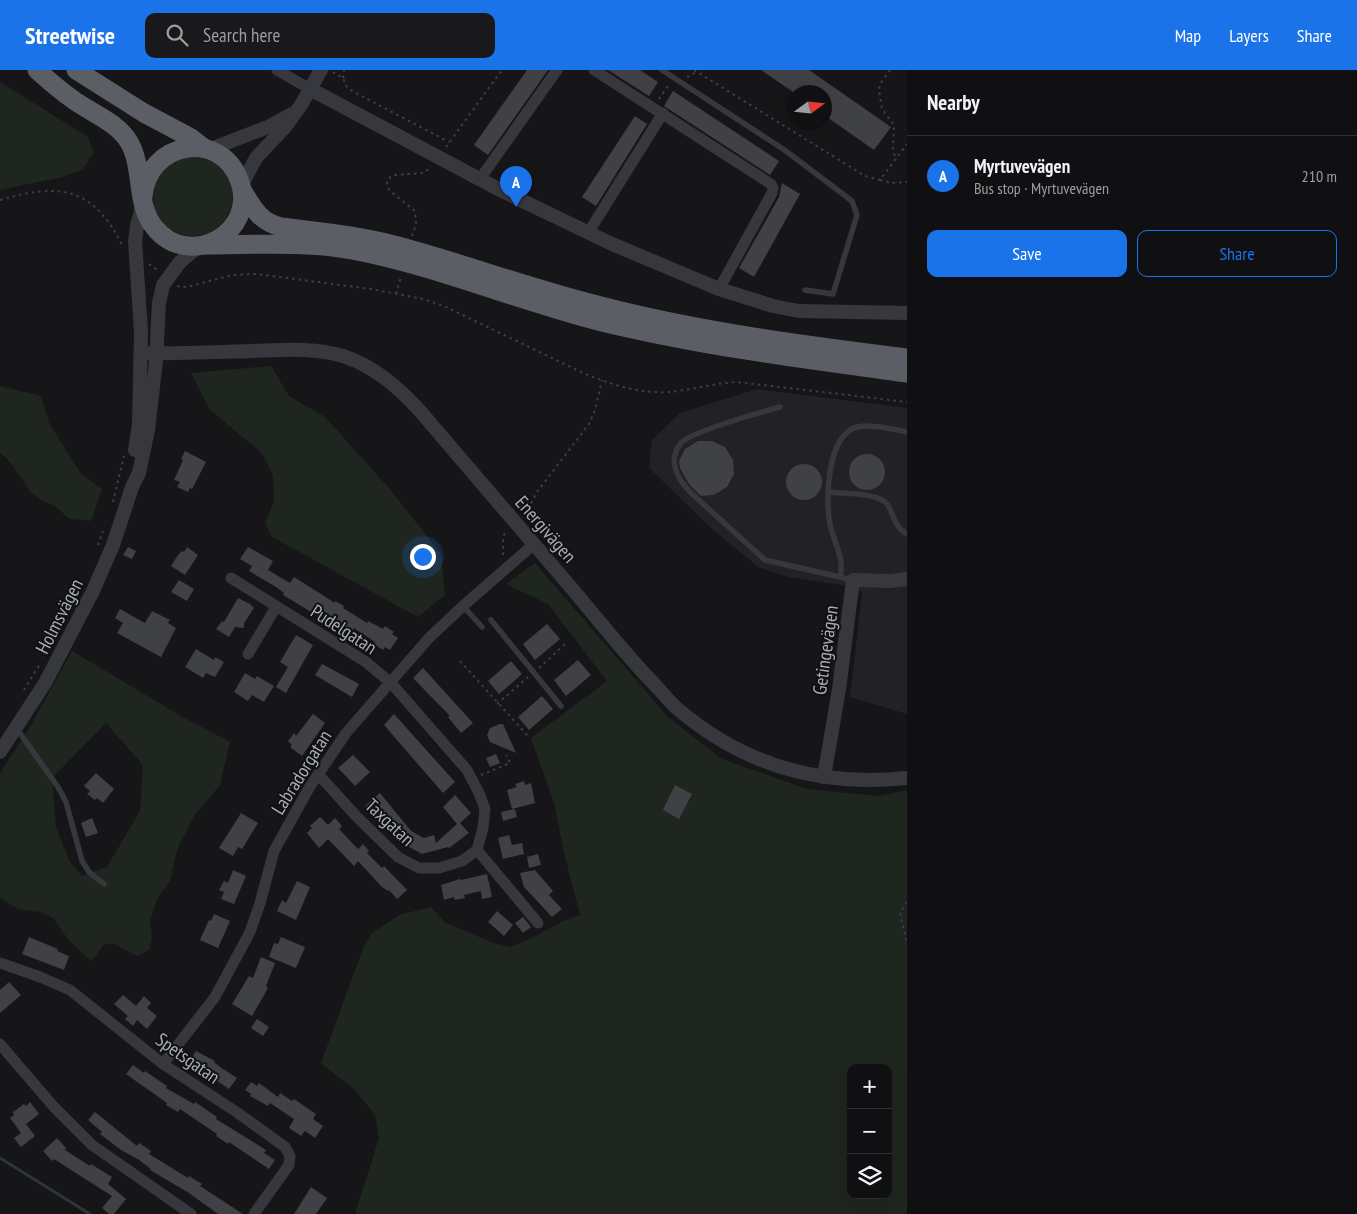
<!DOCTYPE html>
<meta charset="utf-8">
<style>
:root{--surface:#101012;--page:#19191b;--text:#f1f3f6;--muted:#9c9d9f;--line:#303032;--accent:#1a73e8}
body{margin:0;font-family:"PT Sans Narrow",sans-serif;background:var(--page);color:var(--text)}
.controls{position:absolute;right:15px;bottom:15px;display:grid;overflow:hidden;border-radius:10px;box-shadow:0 5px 20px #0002}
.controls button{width:45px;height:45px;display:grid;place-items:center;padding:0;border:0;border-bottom:1px solid var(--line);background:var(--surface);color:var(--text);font:25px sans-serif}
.compass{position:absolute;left:787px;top:15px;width:45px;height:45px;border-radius:50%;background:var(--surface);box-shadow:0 5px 20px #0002;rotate:75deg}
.you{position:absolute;left:422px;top:486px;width:18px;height:18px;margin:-12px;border:4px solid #fff;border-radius:50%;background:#1a73e8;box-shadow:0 0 0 8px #1a73e833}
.badge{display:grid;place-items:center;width:32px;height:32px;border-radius:50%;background:var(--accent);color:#fff;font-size:16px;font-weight:700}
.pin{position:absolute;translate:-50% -41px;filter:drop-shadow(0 1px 2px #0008)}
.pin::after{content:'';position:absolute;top:26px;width:18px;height:15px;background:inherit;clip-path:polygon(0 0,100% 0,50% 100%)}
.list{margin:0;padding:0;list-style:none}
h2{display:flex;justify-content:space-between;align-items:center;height:65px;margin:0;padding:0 20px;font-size:21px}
h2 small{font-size:16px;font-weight:400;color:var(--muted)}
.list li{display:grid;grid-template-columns:32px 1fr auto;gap:15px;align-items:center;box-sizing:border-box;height:80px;padding:0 20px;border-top:1px solid var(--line)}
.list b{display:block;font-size:19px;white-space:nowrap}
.list p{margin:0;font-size:16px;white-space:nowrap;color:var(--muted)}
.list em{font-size:16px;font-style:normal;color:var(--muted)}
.actions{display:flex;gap:10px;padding:15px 20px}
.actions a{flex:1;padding:11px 0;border:1px solid var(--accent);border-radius:10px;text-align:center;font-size:18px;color:var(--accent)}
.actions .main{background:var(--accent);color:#fff}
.icon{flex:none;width:28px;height:28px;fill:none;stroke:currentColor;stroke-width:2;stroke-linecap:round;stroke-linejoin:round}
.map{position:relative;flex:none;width:907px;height:1144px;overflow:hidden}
header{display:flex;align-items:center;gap:30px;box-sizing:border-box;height:70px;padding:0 25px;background:var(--accent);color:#fff}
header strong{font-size:24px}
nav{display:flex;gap:28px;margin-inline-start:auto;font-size:18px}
.search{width:350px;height:45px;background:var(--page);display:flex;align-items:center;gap:12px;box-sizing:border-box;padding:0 18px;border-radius:10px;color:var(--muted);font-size:19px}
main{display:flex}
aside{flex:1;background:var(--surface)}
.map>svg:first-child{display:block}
.built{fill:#222225}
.green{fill:#1e261f;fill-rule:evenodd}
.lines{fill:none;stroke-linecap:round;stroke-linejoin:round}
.stream{stroke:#2c353c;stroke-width:3}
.building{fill:#404145}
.path{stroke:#3d3f44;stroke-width:2;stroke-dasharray:2.5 4;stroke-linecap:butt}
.service{stroke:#37383d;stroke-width:5.5}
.minor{stroke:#37383d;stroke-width:11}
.tertiary{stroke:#37383d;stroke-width:14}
.trunk{stroke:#5b5e65;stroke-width:19}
.labels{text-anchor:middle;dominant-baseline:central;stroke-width:4;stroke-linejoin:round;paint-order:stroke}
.street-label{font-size:19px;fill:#a8adb8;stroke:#111113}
</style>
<header>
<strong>Streetwise</strong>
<div class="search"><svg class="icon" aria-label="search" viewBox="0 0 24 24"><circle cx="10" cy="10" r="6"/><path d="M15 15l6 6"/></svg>Search here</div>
<nav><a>Map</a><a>Layers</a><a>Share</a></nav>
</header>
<main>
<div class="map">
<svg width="907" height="1144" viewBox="0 0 907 1144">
<rect width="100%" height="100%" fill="#161618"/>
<path class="built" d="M757,319L907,338V644L850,627L862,522L849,516L788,507L758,497L710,457L649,398L652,370L680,343Z"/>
<g class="green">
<path d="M0,12L88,67L94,82L83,99L63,107L0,120Z"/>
<circle cx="193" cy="126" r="40"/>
<path d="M271,296L289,326L325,347L389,418L441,484L445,525L418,547L272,467L265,453L274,431L273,405L262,383L210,340L191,303Z"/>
<path d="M0,316L41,326L49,353L81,404L102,419L91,451L70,449L53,435L43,431L30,421L11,393L0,382Z"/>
<path d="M535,493L668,647L722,689L807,719L879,726L907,720V1144H355L379,1068L375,1045L355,1020L321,993L364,876L371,864L399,845L431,837L446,853L496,874L511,877L530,869L561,852L580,845L565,787L554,733L531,668L607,611L548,534L506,514ZM851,998H888V1125H851Z"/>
<path d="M72,581L181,646L230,672L220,715L195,745L178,777L170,811L157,829L150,852L152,868L149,880L137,886L113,873L104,875L91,891L68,869L53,848L40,842L18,839L0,828V703L30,657ZM106,653L143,695L140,741L107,797L82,806L69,790L56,757L52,708Z"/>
</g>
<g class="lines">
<path class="stream" d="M0,1088L90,1144"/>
</g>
<g class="building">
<path d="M527,0H548L488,85L474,75Z"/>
<path d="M608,0H640L658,12L649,26Z"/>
<path d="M761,0H809L891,57L874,80L824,45V22H793Z"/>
<path d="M673,21L779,91L770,105L664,36Z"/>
<path d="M635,46L647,54L596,136L582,127Z"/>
<path d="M782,113L800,124L754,207L739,198L779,127Z"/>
<path d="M698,371H712L725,377L733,390L734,404L727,417L714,425L701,426L689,414L680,398L679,391L685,379Z"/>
<path d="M185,381L206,392L192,419L190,418L188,422L177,417L180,412L174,410L183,390L181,389Z"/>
<circle cx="867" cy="402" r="18"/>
<circle cx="804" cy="412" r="18"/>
<path d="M128,477L136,481L132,489L123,485Z"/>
<path d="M187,477L198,485L185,505L171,496L178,485L182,481L184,482Z"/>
<path d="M248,477L273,491L268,500L290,513L294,507L335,533V531L344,536L343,538L367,553L368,551L383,559L385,556L394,562L392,564L398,568L390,580L385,577L383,580L374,574L375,572L354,558L351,562L346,559L344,562L283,525L284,523L276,517L249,501L252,496L240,489Z"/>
<path d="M179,510L194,519L187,531L171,522Z"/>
<path d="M238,528L250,534L254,538L244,553V558L235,557L229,567L216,559L222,551L224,552Z"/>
<path d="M120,539L145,553L152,541L170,550L168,553L176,558L161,587L117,563L123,553L115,548Z"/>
<path d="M547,554L560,569L535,590L523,574Z"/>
<path d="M296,565L313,575L286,623L276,617L288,597L280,592Z"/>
<path d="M196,579L214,590L215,587L224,592L215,607L206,603L203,608L185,597Z"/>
<path d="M578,590L591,605L566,626L554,610Z"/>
<path d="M511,591L522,604L499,624L488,611Z"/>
<path d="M322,594L359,614L352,627L315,605Z"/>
<path d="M423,598L473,653L461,663L448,647L450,646L413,608Z"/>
<path d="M245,603L255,609L257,606L274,616L264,632L252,625L248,631L234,622Z"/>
<path d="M542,626L553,639L529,660L518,647Z"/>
<path d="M313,644L325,653L302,686L290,677L292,675L288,671L294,663L296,666Z"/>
<path d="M394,644L455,712L443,723L384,655Z"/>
<path d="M500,654H503L516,683L490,672L487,665L490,658Z"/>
<path d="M496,684L500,693L490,697L486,688Z"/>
<path d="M353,685L370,702L355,716L338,698Z"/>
<path d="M96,703L114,719L103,733L97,728L95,730L87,724L90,721L84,716Z"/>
<path d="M524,711L525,715L531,713L535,733L512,739L507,720L517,717L515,714Z"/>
<path d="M675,715L692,724L679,749L663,740Z"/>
<path d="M380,723L411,761L424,768L434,765L436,773L457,754L443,737L455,725L471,743L460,753L469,763L449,778L448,777L422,784L402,773L387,756L385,758L365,736Z"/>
<path d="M515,739L517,747L503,751L501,742Z"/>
<path d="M241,743L258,753L242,779L238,777L233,786L219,778Z"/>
<path d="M320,747L328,755L335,748L342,756L339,759L358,779L363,774L369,781L367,783L382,798L384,796L407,820L397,829L389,820L388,821L382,817L358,791L354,796L328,769L319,778L307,763L312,758L310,756Z"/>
<path d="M92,748L98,763L86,767L81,753Z"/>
<path d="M509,765L512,775L522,773L524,784L503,789L498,768Z"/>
<path d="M538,784L541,795L529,798L527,787Z"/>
<path d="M233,800L246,806L234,834L221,829L224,822L219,820L224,811L228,813Z"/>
<path d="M535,800L553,821L549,825L562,839L552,847L524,817L520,803Z"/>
<path d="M487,804L492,827L482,829L481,821L464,825L465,828L455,830L454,827L444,830L441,815L460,809L461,810Z"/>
<path d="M297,811L310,817L296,850L277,841L282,830L286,833Z"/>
<path d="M497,841L513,855L504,866L488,852Z"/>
<path d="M214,844L230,851L218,878L200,870L209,850L211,851Z"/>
<path d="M523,847L531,857L523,863L515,853Z"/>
<path d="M29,867L58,879L57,881L69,886L64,900L22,884Z"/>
<path d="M281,867L305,877L296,898L269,887L274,873L278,874Z"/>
<path d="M261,887L275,893L266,916L268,918L252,946L232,934L249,906L253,908Z"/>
<path d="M9,912L21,925L0,943V920Z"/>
<path d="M123,925L136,936L144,926L151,933L147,938L157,946L147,959L137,950L133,956L125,949L128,946L114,934Z"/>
<path d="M257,949L269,957L263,966L251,958Z"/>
<path d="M196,981L215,991L214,992L220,997L237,1008L229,1019L213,1008L212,1009L188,994Z"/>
<path d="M133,995L144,1003L145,1001L167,1016L166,1018L194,1034L195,1032L217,1047L216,1049L266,1080L264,1083L275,1090L269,1099L229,1072L228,1074L216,1066L217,1064L180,1039L178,1042L166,1035L167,1033L126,1004Z"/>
<path d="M251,1012L257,1016L259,1013L278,1027L280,1023L292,1031L294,1029L316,1044L313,1049L323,1056L315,1068L305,1061L301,1066L289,1058L294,1049L270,1033L268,1036L250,1026L251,1024L245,1020Z"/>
<path d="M30,1032L39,1044L26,1054L35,1066L21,1077L14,1068L21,1063L10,1048L14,1045L13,1042L24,1034L26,1036Z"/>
<path d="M95,1042L137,1076L139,1073L151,1081L149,1084L188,1108L189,1106L202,1114L200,1116L243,1144H218L189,1123L150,1100L151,1099L139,1090L121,1080L100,1064L102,1062L88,1050Z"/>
<path d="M57,1068L66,1078L65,1080L90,1096L91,1094L112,1107L108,1114L126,1129L114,1144H109L102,1138L112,1126L54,1089L52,1091L43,1081Z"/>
<path d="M311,1117L327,1128L316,1144H294Z"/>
</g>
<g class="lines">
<g class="path">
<path d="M694,0L865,106L880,110L907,74"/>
<path d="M890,0L880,14L879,20L882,39L894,55L893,79L896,90"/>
<path d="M333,2L343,8L347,17L352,21L449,72"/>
<path d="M687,7L692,5L695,2"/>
<path d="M343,8L344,0"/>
<path d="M659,29L669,14"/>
<path d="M446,77L502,0"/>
<path d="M880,110L892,113L907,112"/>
<path d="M0,130C58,113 93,116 122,175"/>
<path d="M412,166L416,154L415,141L389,120L387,113L390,107L394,105L423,103L432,97"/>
<path d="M149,194L157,200"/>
<path d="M177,216L187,217L232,205L257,204L371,219L423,229L444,236L583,303C610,314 639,324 669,322C692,320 714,313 737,312L907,332"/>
<path d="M396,224L401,207"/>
<path d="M113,432L124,386"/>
<path d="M525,445L537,422L589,354L595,340L602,310"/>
<path d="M98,475L103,461"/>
<path d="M503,485V467L506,461"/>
<path d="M460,591L528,666"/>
<path d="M539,598L565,574"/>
<path d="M24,620L40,594"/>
<path d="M497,634L528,607"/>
<path d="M481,705L510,693L506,685"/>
<path d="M907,832L900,843L907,874"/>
</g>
<g class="service">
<path d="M662,0L786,81L852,131L857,145L833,224L805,220"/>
<path d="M780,337C762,342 689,362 680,374C667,392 678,409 690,422L765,490L853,510"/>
<path d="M828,422C843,424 879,422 888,435C894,446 895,458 907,464"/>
<path d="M840,507C845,489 834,472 830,455C825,430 827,365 857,357C873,354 891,359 907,362"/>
<path d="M463,536L482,557"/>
<path d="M491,550L561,636"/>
<path d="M17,659L58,717L66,732L82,791L89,802L104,814"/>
</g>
<g class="minor">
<path d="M277,0L310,19"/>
<path d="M594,0L771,114L773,118L772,123L719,219"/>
<path d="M480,109L557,0"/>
<path d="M588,163L663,43"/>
<path d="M231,508L366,592L391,613L467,700L479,723L485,739L483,758L477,780L462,791L439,798H419L398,787L357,747L318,704"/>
<path d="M248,584L276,537"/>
<path d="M477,780L538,853"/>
<path d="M0,893L40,907L70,920L163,994L238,1043L285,1077L290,1086L289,1095L254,1144"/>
<path d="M0,974L54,1037L92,1075L191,1144"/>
<path d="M163,994L215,927L250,862L260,833L274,781L309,718L346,663L429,568L463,536L534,474"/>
</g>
<g class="tertiary">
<path d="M310,19L502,121L612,174L719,219L773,236L799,241L907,243"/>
<path d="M208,80L268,57L292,44"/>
<path d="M241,116L256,88L286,56L301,35L321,0"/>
<path d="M141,283C178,284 215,282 252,281C282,280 313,277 343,286C374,296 398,317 420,341C471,401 522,461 574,521C602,554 628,588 658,618C665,626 671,634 679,640C745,696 822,717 907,708"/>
<path d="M135,380L139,354L141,262L135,171L137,156L143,133"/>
<path d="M0,682L45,613L93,521L113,475L132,417L139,403L148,360L156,291L159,233L163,215L180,192L199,176"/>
<path d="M824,707L839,619L853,510L890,511L907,509"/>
</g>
<g class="trunk">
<path d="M37,0C49,11 62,22 75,31C92,43 118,53 129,72C144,97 135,135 155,158C189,200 257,163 240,112C222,58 147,71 143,127"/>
<path d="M76,0L144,43L191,68L204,78"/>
<path d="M242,120C253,138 260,152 281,157C319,162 356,165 394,175C463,193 531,219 601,236C701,262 804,275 907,288"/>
<path d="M205,175C253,175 304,171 352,180C436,196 516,230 598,251C700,276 803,289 907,303"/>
</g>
</g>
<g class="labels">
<g class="street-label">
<text transform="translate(546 459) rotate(49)">Energivägen</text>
<text transform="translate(59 546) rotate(-63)">Holmsvägen</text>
<text transform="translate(344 559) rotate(33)">Pudelgatan</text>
<text transform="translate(825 580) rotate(-82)">Getingevägen</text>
<text transform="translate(301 702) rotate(-58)">Labradorgatan</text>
<text transform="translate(390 752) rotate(43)">Taxgatan</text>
<text transform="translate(188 988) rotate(35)">Spetsgatan</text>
</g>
</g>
</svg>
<div class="controls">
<button>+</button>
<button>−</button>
<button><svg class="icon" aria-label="layers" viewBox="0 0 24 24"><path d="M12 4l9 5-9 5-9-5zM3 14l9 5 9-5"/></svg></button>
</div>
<svg class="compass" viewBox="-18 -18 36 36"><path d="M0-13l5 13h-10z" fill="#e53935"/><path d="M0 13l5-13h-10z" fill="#9c9d9f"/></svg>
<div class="you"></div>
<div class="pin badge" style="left:516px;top:137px">A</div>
</div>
<aside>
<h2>Nearby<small></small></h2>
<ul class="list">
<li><span class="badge">A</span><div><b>Myrtuvevägen</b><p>Bus stop · Myrtuvevägen</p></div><em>210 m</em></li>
</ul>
<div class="actions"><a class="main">Save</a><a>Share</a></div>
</aside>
</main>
